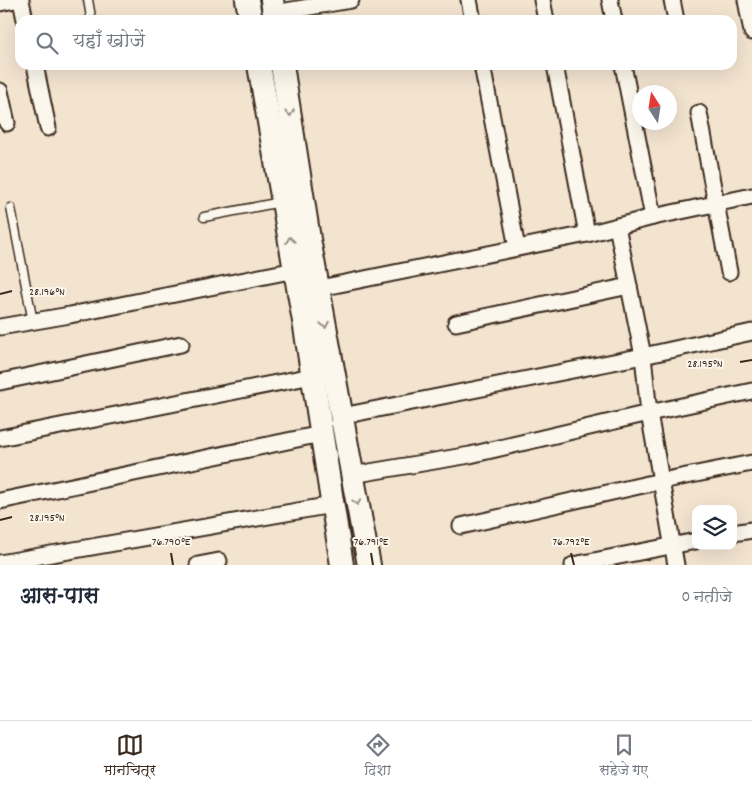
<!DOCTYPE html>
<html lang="hi">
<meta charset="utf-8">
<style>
:root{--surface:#fff;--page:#f6f6f7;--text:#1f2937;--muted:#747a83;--line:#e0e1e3;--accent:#3b2a1e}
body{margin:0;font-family:Dekko,"Playpen Sans Deva",sans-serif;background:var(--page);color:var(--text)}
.controls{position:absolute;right:15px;bottom:15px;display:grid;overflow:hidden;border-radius:10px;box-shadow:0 5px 20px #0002}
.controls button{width:45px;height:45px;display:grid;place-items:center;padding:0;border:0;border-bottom:1px solid var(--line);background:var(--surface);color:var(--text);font:25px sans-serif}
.compass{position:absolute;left:632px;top:85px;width:45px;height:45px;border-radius:50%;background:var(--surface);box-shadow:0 5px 20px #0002;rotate:348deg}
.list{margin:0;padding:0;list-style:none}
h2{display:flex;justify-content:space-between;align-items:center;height:65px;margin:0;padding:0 20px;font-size:21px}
h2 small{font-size:16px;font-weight:400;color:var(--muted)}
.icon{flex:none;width:28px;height:28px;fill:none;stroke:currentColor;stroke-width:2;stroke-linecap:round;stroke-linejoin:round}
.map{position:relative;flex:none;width:752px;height:565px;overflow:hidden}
.search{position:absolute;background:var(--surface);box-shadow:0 5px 20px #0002;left:15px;right:15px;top:15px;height:55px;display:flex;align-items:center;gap:12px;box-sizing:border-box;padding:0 18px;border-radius:15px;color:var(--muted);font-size:19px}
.sheet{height:155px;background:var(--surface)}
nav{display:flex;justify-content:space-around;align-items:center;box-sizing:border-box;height:70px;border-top:1px solid var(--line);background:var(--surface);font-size:14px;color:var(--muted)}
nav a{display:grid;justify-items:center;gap:2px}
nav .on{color:var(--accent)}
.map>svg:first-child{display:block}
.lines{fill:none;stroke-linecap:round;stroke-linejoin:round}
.lane-casing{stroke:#3b2a1e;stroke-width:11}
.street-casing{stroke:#3b2a1e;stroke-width:19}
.secondary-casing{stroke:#3b2a1e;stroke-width:26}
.lane{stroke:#fbf7ec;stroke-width:8}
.street{stroke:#fbf7ec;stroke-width:15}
.secondary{stroke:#fbf7ec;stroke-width:22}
.oneway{stroke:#9b9085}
.ticks{fill:none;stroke:#3b2a1e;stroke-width:2}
.ticks-label{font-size:12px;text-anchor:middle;fill:#3b2a1e;stroke:#fbf7ec;stroke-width:4;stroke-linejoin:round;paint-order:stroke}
</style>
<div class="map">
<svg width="752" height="565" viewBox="0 0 752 565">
<rect width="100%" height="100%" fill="#f3e4d0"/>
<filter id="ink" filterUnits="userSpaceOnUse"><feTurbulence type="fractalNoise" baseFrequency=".02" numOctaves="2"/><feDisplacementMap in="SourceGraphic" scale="10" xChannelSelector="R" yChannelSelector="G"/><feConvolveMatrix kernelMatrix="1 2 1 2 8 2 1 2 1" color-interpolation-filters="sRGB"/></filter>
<g filter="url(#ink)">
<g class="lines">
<defs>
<g id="lane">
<path d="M88,0L91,17"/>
<path d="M11,208L33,322"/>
<path d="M204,217L281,202"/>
</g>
<g id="street">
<path d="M21,0L25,20"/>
<path d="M469,0L473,20"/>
<path d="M542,0L546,20"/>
<path d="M610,0L614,20"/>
<path d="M672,0L676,20"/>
<path d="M746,0L752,32"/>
<path d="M0,3L15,0"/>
<path d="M274,13L351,0"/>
<path d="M35,65L48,128"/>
<path d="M482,65L517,248"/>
<path d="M555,65L587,234"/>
<path d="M623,65L653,217"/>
<path d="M0,91L7,123"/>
<path d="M699,113L729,272"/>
<path d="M617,226L643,356L649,413L676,565"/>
<path d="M310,290L587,234L653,217L752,196"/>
<path d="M456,323L629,286"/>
<path d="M0,327L70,315L295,270"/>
<path d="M0,382L181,344"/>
<path d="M342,416L643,356L752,332"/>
<path d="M0,438L312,376"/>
<path d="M352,475L470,455L649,413L752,391"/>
<path d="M0,501L321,434"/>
<path d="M461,526L661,481L752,463"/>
<path d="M733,533L752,530"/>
<path d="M0,563L332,505"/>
<path d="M198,565L219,561"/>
<path d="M573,565L696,541"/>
</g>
<g id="secondary">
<path d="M247,0L251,20"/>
<path d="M272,0L275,20"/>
<path d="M259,65L305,327L342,565"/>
<path d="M282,65L309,239L369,565"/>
</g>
</defs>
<use href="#lane" class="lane-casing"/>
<use href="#street" class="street-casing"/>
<use href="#secondary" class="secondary-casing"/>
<use href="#lane" class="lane"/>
<use href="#street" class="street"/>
<use href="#secondary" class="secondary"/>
</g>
<defs><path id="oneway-chevron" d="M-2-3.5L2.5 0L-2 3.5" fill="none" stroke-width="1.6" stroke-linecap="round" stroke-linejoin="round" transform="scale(1.25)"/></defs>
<g class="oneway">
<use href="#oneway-chevron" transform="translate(290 113) rotate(81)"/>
<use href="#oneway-chevron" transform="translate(290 240) rotate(-100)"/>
<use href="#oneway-chevron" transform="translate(325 325) rotate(80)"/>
<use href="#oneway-chevron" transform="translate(357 502) rotate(80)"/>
</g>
</g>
<path class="ticks" d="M0,294L12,291M740,362L752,360M0,520L12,517M171,553L173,565M371,553L373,565M571,553L574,565"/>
<g class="ticks-label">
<text x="47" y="295">28.196°N</text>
<text x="705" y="367">28.195°N</text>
<text x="47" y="521">28.195°N</text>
<text x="171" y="545">76.790°E</text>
<text x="371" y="545">76.791°E</text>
<text x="571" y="545">76.792°E</text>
</g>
</svg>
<div class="controls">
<button><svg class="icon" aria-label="layers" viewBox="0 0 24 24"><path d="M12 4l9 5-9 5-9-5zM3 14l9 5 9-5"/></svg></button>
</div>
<svg class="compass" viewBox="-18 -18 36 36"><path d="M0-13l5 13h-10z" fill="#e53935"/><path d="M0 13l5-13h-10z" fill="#747a83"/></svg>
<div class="search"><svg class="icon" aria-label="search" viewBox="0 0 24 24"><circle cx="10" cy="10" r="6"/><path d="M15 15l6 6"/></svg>यहाँ खोजें</div>
</div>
<section class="sheet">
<h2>आस-पास<small>0 नतीजे</small></h2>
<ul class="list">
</ul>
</section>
<nav>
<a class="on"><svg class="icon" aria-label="map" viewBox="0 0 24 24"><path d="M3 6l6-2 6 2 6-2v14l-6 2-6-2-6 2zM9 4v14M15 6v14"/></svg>मानचित्र</a>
<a><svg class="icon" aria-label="directions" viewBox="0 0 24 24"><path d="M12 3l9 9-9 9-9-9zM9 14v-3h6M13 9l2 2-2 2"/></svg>दिशा</a>
<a><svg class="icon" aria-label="saved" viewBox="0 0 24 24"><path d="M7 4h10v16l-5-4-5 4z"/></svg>सहेजे गए</a>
</nav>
